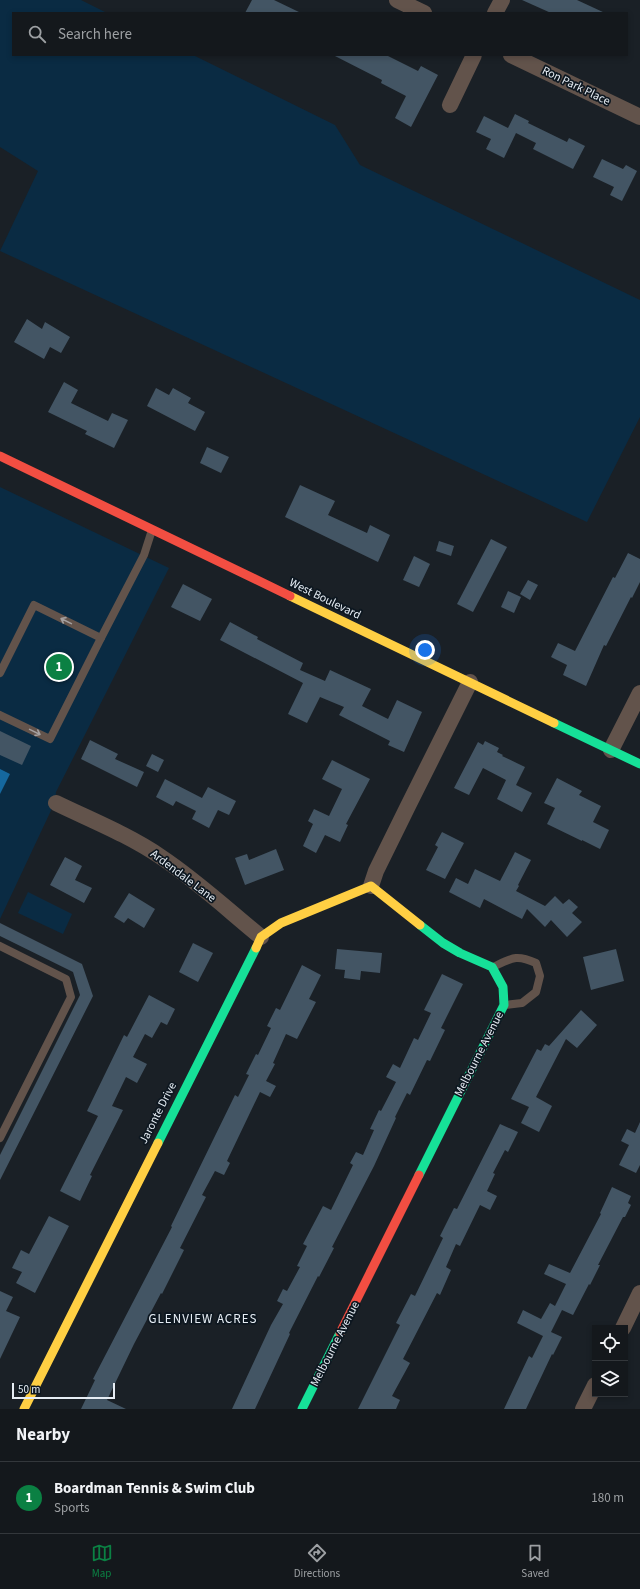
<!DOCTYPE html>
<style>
:root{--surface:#14181c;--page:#1d2125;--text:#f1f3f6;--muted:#9da0a3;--line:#33373b;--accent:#0b8043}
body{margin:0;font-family:"Source Sans 3",sans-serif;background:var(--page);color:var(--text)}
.controls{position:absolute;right:12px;bottom:12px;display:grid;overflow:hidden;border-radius:0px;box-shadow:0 2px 6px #0003}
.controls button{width:36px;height:36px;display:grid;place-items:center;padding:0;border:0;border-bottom:1px solid var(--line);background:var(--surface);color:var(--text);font:20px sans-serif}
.scale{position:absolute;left:12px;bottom:10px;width:103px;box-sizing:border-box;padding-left:4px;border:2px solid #e6edf4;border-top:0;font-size:11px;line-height:14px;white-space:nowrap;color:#e6edf4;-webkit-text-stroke:3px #0d1720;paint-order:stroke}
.you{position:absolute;left:425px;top:650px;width:14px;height:14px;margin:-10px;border:3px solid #fff;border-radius:50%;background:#1a73e8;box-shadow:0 0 0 6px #1a73e833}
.badge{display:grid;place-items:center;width:26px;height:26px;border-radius:50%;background:var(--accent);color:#fff;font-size:13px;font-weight:700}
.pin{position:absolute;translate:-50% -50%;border:2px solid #fff;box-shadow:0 1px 4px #0006}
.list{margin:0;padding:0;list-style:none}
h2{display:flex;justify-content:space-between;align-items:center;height:52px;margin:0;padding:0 16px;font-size:17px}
h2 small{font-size:13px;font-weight:400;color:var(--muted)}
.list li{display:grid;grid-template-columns:26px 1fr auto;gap:12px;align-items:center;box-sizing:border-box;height:72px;padding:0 16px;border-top:1px solid var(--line)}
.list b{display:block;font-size:15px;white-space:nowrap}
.list p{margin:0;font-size:13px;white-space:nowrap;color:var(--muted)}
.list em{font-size:13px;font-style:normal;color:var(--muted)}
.icon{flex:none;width:22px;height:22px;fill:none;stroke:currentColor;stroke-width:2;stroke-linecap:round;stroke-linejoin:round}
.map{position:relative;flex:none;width:640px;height:1409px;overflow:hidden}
.search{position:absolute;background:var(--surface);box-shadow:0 2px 6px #0003;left:12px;right:12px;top:12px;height:44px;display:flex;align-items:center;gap:10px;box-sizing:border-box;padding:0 14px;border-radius:0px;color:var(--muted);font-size:15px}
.sheet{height:124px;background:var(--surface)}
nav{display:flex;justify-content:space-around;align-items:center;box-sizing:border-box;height:56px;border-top:1px solid var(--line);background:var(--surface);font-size:11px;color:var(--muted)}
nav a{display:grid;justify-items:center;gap:2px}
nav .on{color:var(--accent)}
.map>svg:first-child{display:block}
.green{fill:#0a2b43}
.water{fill:#15689f}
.building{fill:#435564}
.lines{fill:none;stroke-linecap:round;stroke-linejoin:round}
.lane{stroke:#62534b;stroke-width:8}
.street{stroke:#62534b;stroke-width:16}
.fast{stroke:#16e098;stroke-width:9}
.slow{stroke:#ffcf43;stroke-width:9}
.jam{stroke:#f24e42;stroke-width:9}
.oneway{stroke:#a4a0a0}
.labels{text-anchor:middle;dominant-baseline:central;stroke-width:3.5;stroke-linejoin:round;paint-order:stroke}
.street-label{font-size:12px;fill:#e6edf4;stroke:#0d1720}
.neighbourhood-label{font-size:13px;letter-spacing:1px;fill:#e6edf4;stroke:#0d1720}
</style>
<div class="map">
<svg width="640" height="1409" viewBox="0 0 640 1409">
<rect width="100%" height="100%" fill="#1a2026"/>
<g class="green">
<path d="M0,0H81L107,13H13V55H193L335,125L360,165L640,300V417L587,522L0,251L38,171L0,147Z"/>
<path d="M0,487L169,568L56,792L55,802L0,919Z"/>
<path d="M28,892L72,914L63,934L18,913Z"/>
</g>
<path class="water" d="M0,769L10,774L0,794Z"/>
<g class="building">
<path d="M252,0H274L301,13H245Z"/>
<path d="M522,0H577L605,13H551Z"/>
<path d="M333,55H386L418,71L421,66L438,75L411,127L395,118L406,96L381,83L382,80Z"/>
<path d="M515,114L529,121L528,123L567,142L569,138L585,146L573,169L533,149L536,143L516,133L504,158L486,149L491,139L476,132L484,116L508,128Z"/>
<path d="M602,159L623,169L626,165L637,171L622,201L610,195L614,187L593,177Z"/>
<path d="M27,319L42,329L45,322L70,337L61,353L50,347L44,359L14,342Z"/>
<path d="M64,382L78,390L71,403L108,421L112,413L128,420L114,448L85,434L87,431L48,412Z"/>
<path d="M156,388L169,395L173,388L191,398L188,403L205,412L195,431L147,406Z"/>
<path d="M207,447L229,457L221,473L200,463Z"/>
<path d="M300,485L335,501L328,515L367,533L370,525L390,535L378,562L285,517Z"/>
<path d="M491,539L507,547L473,612L457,604Z"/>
<path d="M439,541L454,546L451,556L436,551Z"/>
<path d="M628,553L640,559V582L632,598L631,597L606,646L604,645L586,686L563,675L567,665L551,657L558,643L575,651L613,577L615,578Z"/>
<path d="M414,556L430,564L419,587L403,580Z"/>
<path d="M528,580L538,585L530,600L520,594Z"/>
<path d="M183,584L212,599L200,621L171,607Z"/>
<path d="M508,591L521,597L514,613L501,607Z"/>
<path d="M230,622L258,637L257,639L303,663L300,670L325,681L330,670L371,689L362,706L388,719L397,700L422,712L404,752L388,745L390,741L339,715L344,707L320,697L307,723L288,714L303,683L220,640Z"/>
<path d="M0,731L31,746L22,765L0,755Z"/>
<path d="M90,740L118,754L115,759L144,772L137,787L81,759Z"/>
<path d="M485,741L499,748L497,752L503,755L502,756L525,767L516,785L532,793L522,812L497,799L506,780L483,768L469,795L454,788L478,742L483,745Z"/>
<path d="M152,754L164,760L158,772L146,766Z"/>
<path d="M332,760L370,779L346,824L348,825L340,842L325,835L316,853L303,846L313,824L308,821L314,809L329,816L342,789L322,779Z"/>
<path d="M557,778L582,791L579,795L601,806L593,822L609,830L600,849L582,840V841L547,824L555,808L544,803Z"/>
<path d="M165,779L202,798L208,787L236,801L229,815L218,810L209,828L192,819L196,811L176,801L173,806L156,797Z"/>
<path d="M442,832L464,843L445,879L426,870L438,847L435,845Z"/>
<path d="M276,849L284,870L245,885L235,858L247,854L249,860Z"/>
<path d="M515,852L531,860L518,885L519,886L516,891L545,906L555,896L563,904L569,899L578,907L572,913L582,922L567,937L551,920L545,927L527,909L522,919L484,899L480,908L449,892L456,878L468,884L475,869L500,881Z"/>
<path d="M65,857L82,866L75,880L92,888L84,903L50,885Z"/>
<path d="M129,893L155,909L144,928L128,918L124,923L114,917Z"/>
<path d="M0,923L82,964L93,996L0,1180V1155L80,995L73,972L0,936Z"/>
<path d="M193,943L213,953L198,982L179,972Z"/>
<path d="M337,949L382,953L380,973L361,971L360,980L344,978L345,970L335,969Z"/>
<path d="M616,949L624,981L591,990L583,957Z"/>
<path d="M302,965L321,975L309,999L316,1002L297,1039L286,1034L273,1063L275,1064L266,1081L276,1086L270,1097L260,1092L227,1161L230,1163L224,1175L215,1171L202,1195L206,1197L180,1248L184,1250L162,1294L161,1293L134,1344L107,1400L126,1409H81L95,1380L93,1379L172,1227L171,1226L235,1095L238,1097L249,1075L246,1074L256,1054L258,1055L271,1028L267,1026L276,1008L280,1010Z"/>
<path d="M442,974L463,984L441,1028L445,1030L430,1061L427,1060L410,1095L407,1093L395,1117L396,1118L374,1166L332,1247L334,1248L319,1277L318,1276L289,1333L290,1334L255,1409H232L271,1325L283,1304L277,1301L283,1289L287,1291L300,1267L297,1266L307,1246L303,1244L323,1206L331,1210L353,1165L350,1163L356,1152L363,1155L374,1130L370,1129L379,1110L381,1111L396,1082L386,1077L393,1064L400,1068L414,1038L418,1040L431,1013L424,1010Z"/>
<path d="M149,995L175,1009L167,1025L161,1022L152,1038L145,1034L133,1057L147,1064L137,1083L126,1077L112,1106L123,1110L90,1175L92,1176L80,1201L60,1191L98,1116L87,1111L124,1035L127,1037Z"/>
<path d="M581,1010L597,1025L577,1048L566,1039L536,1097L552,1106L539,1132L521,1123L529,1107L511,1099L537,1049L541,1051L545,1044L549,1046Z"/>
<path d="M640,1122V1165L636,1173L619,1165L629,1145L621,1141L627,1129L635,1133Z"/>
<path d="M500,1124L518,1132L508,1152L505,1150L493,1173L495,1174L487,1191L497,1196L490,1210L480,1205L460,1246L456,1244L446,1267L451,1270L440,1295L437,1293L403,1359L410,1363L392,1396L400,1400L396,1409H358L400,1325L396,1323L411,1294L415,1296L443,1238L440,1236L454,1208L457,1209Z"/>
<path d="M612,1187L631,1196L628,1203L631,1205L625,1217H623L598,1265H600L590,1285L589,1284L573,1315L562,1310L551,1332L562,1337L553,1355L552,1354L526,1409H504L529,1356L532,1358L543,1336L517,1323L523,1310L541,1319L550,1303L555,1306L566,1284L544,1274L549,1264L570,1273L601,1214L600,1213Z"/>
<path d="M49,1216L69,1226L35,1293L16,1283L22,1272L12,1268L21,1250L29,1254Z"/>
<path d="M0,1291L13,1297L6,1311L20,1317L0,1359Z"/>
</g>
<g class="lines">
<g class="lane">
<path d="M0,673L34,605L101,638"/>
<path d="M0,715L50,739L101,638L144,555L152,530"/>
<path d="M0,946L66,979L71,997L0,1138"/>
<path d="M493,967C512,958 516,954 536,963L540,976L536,992L522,1003L505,1005"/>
</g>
<g class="street">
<path d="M397,0L424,13"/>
<path d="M495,13L502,0"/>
<path d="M511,55L640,117"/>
<path d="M450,105L474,55"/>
<path d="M611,750L640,693"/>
<path d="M56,803C91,820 129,835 161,857C197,881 228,910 261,937"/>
<path d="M371,886L376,871L408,806L470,682"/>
<path d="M623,1328L640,1293"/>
<path d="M583,1409L595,1385"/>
</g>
<g class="fast">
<path d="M554,723L640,764"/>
<path d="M158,1143L256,948"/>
<path d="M419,1175L504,1005L503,987L492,967L460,953L443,943L420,925"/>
<path d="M302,1409L340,1333"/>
</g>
<g class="slow">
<path d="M290,596L554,723"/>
<path d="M256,948L261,937L281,923L371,886L420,925"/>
<path d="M24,1409L158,1143"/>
</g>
<g class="jam">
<path d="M0,456L290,596"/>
<path d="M340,1333L419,1175"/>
</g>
</g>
<defs><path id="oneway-shaft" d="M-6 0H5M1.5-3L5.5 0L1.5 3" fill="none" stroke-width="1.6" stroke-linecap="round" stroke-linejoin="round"/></defs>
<g class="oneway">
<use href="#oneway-shaft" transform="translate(66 621) rotate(-154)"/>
<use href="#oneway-shaft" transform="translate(35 732) rotate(26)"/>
</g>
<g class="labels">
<g class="street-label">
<text transform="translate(576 86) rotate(26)">Ron Park Place</text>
<text transform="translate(325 599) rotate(26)">West Boulevard</text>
<text transform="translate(183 876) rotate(37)">Ardendale Lane</text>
<text transform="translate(479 1054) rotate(-63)">Melbourne Avenue</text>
<text transform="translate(158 1113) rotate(-63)">Jaronte Drive</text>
<text transform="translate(335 1344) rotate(-63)">Melbourne Avenue</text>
</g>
<g class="neighbourhood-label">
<text x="203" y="1319">GLENVIEW ACRES</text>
</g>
</g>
</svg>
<div class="controls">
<button><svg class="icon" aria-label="locate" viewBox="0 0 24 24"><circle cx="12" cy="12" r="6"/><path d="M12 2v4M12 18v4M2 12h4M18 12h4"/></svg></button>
<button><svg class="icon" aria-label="layers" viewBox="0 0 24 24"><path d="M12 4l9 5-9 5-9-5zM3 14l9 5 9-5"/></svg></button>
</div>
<div class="scale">50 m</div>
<div class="you"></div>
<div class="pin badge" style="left:59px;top:667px">1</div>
<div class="search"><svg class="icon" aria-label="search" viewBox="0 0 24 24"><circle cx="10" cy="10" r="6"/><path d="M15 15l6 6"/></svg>Search here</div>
</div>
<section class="sheet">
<h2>Nearby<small></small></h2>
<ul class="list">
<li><span class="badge">1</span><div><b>Boardman Tennis &amp; Swim Club</b><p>Sports</p></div><em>180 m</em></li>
</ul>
</section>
<nav>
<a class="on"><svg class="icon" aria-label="map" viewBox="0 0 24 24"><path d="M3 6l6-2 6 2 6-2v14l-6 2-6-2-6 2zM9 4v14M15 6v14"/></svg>Map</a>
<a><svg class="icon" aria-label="directions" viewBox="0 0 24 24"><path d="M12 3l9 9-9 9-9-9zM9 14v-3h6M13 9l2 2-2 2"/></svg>Directions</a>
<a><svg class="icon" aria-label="saved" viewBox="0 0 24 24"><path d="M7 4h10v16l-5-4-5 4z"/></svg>Saved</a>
</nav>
